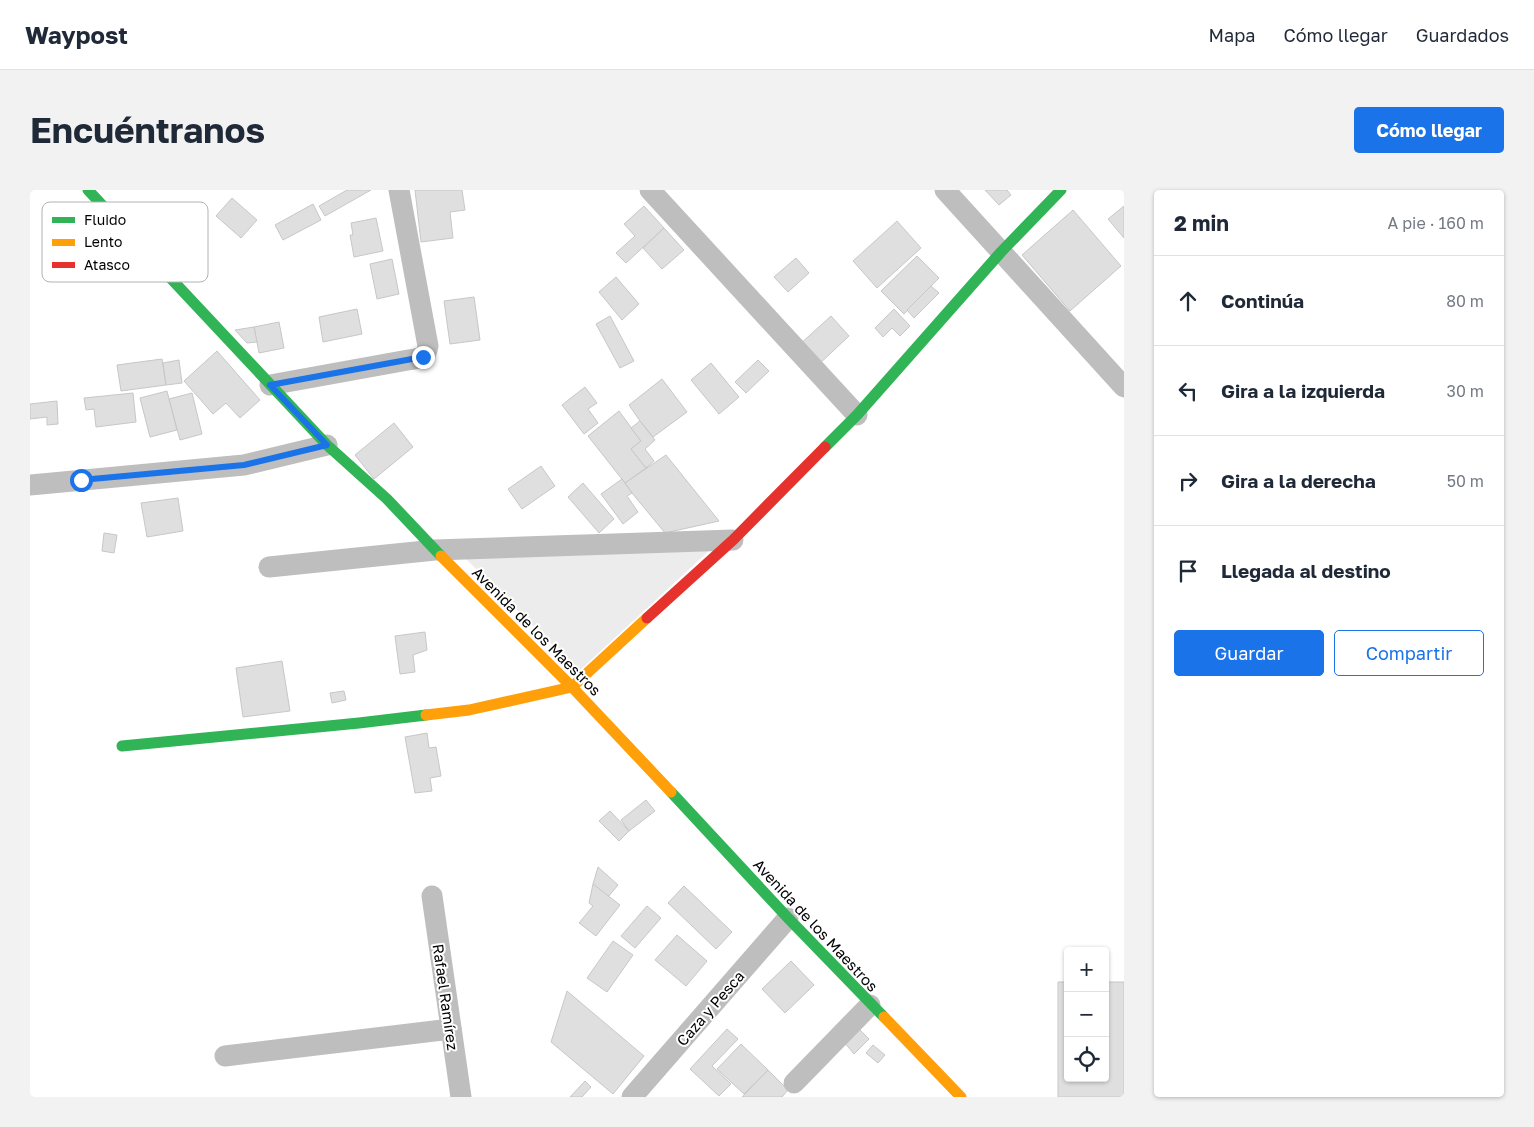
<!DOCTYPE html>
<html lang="es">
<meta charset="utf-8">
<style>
:root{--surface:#fff;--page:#f2f2f3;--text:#1f2937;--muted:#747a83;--line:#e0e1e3;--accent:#1a73e8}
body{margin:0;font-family:"Golos Text",sans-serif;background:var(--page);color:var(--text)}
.controls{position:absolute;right:15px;bottom:15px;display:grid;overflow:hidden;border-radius:5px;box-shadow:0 1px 4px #0004}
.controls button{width:45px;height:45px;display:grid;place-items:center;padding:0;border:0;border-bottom:1px solid var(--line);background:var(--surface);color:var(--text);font:25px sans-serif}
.stop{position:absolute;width:15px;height:15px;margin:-11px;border:4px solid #1a73e8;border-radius:50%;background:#fff}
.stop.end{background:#1a73e8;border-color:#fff;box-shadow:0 1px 5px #0008}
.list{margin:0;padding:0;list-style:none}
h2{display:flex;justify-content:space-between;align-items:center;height:65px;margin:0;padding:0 20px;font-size:21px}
h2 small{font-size:16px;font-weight:400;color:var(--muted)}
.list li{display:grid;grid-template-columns:32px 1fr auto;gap:15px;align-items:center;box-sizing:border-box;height:90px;padding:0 20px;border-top:1px solid var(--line)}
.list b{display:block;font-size:19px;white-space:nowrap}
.list em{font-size:16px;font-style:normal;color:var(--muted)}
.actions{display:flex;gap:10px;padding:15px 20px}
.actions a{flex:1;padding:11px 0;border:1px solid var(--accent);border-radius:5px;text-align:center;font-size:18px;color:var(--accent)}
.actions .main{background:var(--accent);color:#fff}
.icon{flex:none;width:28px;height:28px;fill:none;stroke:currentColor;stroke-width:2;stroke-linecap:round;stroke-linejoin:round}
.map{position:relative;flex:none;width:1094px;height:907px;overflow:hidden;border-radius:5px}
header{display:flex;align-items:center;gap:30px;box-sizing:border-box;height:70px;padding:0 25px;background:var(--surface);border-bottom:1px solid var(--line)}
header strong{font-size:24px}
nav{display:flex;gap:28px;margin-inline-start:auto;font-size:18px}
.intro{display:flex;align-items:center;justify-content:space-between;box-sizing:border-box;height:120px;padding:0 30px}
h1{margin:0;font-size:35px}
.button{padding:12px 22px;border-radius:5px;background:var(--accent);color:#fff;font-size:18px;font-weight:700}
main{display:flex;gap:30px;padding:0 30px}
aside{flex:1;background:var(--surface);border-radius:5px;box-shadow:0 1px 4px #0004}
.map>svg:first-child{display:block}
.green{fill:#ececec}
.building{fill:#dfdfdf;stroke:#c7c7c7}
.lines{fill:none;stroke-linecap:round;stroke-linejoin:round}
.street{stroke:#bebebe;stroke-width:21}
.fast{stroke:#30b455;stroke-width:11}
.slow{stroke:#ff9f0a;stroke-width:11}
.jam{stroke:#e5322d;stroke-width:11}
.route{stroke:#1a73e8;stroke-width:6}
.labels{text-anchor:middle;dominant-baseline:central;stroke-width:4;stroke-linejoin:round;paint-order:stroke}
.street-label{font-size:15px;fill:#000;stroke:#fff}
.key{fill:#fff;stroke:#b2b2b2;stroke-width:1}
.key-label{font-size:14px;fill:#000}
</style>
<header>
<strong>Waypost</strong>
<nav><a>Mapa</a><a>Cómo llegar</a><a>Guardados</a></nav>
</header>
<div class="intro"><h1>Encuéntranos</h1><a class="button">Cómo llegar</a></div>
<main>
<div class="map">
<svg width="1094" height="907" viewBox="0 0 1094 907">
<rect width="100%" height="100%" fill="#fff"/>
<path class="green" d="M683,357L549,481L436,369Z"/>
<g class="building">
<path d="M317,0H341L295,26L289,16Z"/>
<path d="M385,0H432L435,20L420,22L423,48L391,52Z"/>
<path d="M955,0H977L981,5L969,15Z"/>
<path d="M202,8L227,30L211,48L186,26Z"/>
<path d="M283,14L291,30L253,50L245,35Z"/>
<path d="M614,16L634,38L596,73L586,63L605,46L594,34Z"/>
<path d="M1094,16V48L1078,29Z"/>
<path d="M1043,20L1091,76L1040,121L992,65Z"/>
<path d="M346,28L353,61L324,67L320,45H323L321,33Z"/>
<path d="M867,31L891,58L847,98L823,71Z"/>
<path d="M634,38L654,60L632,79L613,58Z"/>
<path d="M887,66L909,88L874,124L851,101Z"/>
<path d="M766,68L779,83L758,102L744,87Z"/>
<path d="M362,69L369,104L347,109L340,74Z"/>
<path d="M586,87L609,114L592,130L569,102Z"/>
<path d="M901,96L909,103L884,128L877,120Z"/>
<path d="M444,107L450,150L420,154L414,111Z"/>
<path d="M327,119L332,144L293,152L289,127Z"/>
<path d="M864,119L880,136L870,146L862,138L853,147L845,138Z"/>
<path d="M580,126L604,171L590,178L566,134Z"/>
<path d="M801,126L819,146L786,177L768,156Z"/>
<path d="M249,132L254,158L229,163L224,137Z"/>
<path d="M224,137L227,152L217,153L205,140Z"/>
<path d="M187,161L230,210L210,228L196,213L183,224L154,191Z"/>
<path d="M132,169L136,195L91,201L87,175Z"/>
<path d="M149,170L152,193L136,195L133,173Z"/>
<path d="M728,170L739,181L716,203L705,192Z"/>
<path d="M681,173L709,207L689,224L661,190Z"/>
<path d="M632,189L657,222L623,247L610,231L599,215Z"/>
<path d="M555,197L567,213L558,219L568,233L554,244L532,215Z"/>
<path d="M137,201L147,240L120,247L110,208Z"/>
<path d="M103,203L106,232L66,237L64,219L56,220L54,208Z"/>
<path d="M162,203L172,244L150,250L139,209Z"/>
<path d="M27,211L28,234L17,235V227L0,229V214Z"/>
<path d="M589,221L611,251L601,259L616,278L595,293L558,246Z"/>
<path d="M610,231L625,250L615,259L624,271L616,278L601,259L611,251L601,238Z"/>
<path d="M364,233L383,257L344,289L325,265Z"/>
<path d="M636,265L689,331L635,343L602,303L595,293Z"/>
<path d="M511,276L525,296L492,319L478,299Z"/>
<path d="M592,289L602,303L597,306L608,322L593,334L571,304Z"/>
<path d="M553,293L584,329L569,343L538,307Z"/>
<path d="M148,308L153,341L117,347L111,313Z"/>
<path d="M74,343L87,345L84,363L72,361Z"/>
<path d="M395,442L397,460L383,465L385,482L370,484L365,446Z"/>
<path d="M252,471L260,521L213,527L206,478Z"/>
<path d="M314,501L316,510L302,513L300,503Z"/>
<path d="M397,543L399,558L406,557L411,586L400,588L402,601L385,603L375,547Z"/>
<path d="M616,610L625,621L599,641L591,630Z"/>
<path d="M580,621L599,641L589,651L569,631Z"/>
<path d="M568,677L588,695L578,707L563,694Z"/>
<path d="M563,694L590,715L566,746L549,733L563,716L559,713Z"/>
<path d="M654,696L702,742L686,759L638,713Z"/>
<path d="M617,716L631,728L605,758L591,746Z"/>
<path d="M647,745L677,771L656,796L625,770Z"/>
<path d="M583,751L603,765L577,802L557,788Z"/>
<path d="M761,771L784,795L755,823L732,799Z"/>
<path d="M1028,792H1038V888H1075V792H1094V907H1028Z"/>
<path d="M537,801L614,866L583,904L521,852Z"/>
<path d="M697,839L708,849L682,876L701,894L689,906L660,879Z"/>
<path d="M829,839L839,849L824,864L814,852Z"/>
<path d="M711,854L738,880L714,904L687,879Z"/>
<path d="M843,855L855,865L848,873L836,863Z"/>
<path d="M738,880L758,900L752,907H712Z"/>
<path d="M555,891L561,897L552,907H540Z"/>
</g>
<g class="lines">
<g class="street">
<path d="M620,0L827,225"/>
<path d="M915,0L1094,197"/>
<path d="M240,195L378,170C389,168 396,169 398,156L369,0"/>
<path d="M0,295L214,275L297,255"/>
<path d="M239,377L405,360L703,350"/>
<path d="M402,706L431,907"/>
<path d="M195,866L421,839"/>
<path d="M764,893L840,815"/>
<path d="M602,907L758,728"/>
</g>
<g class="fast">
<path d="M58,0L297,255L357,309L411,366"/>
<path d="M795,257L827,225L971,62L1031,0"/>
<path d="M92,556L329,533L396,525"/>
<path d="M641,602L758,728L854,827"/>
</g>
<g class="slow">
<path d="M411,366L542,497L641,602"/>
<path d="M396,525L439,520L542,497L617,428"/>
<path d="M854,827L931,907"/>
</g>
<path class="jam" d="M617,428L703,350L795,257"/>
</g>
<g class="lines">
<path class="route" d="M51,290L214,275L297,255L240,195L393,167"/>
</g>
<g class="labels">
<g class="street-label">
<text transform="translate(507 441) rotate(45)">Avenida de los Maestros</text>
<text transform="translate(786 735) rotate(47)">Avenida de los Maestros</text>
<text transform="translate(416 807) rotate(82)">Rafael Ramírez</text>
<text transform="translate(680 818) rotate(-49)">Caza y Pesca</text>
</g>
</g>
<rect x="12" y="12" width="166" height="80" rx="8" class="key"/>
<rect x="22" y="27" width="23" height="6" fill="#30b455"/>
<rect x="22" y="49" width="23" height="7" fill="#ff9f0a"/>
<rect x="22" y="72" width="23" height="6" fill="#e5322d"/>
<g class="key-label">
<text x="54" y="35">Fluido</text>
<text x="54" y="57">Lento</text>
<text x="54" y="80">Atasco</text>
</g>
</svg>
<div class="controls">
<button>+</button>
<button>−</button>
<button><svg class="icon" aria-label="locate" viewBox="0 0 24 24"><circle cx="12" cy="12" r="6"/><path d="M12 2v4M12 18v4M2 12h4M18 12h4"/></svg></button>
</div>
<div class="stop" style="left:51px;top:290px"></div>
<div class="stop end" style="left:393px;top:167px"></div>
</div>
<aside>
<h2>2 min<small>A pie · 160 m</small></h2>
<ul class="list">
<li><svg class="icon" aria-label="ahead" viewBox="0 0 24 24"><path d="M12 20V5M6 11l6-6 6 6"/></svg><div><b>Continúa</b></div><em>80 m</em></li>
<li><svg class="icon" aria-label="left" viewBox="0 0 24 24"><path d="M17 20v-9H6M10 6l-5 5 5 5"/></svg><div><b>Gira a la izquierda</b></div><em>30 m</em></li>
<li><svg class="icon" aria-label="right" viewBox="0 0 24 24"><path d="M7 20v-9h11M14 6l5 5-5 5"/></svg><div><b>Gira a la derecha</b></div><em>50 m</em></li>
<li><svg class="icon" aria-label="arrive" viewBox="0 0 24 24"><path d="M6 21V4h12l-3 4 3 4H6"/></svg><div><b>Llegada al destino</b></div></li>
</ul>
<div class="actions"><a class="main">Guardar</a><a>Compartir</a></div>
</aside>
</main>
